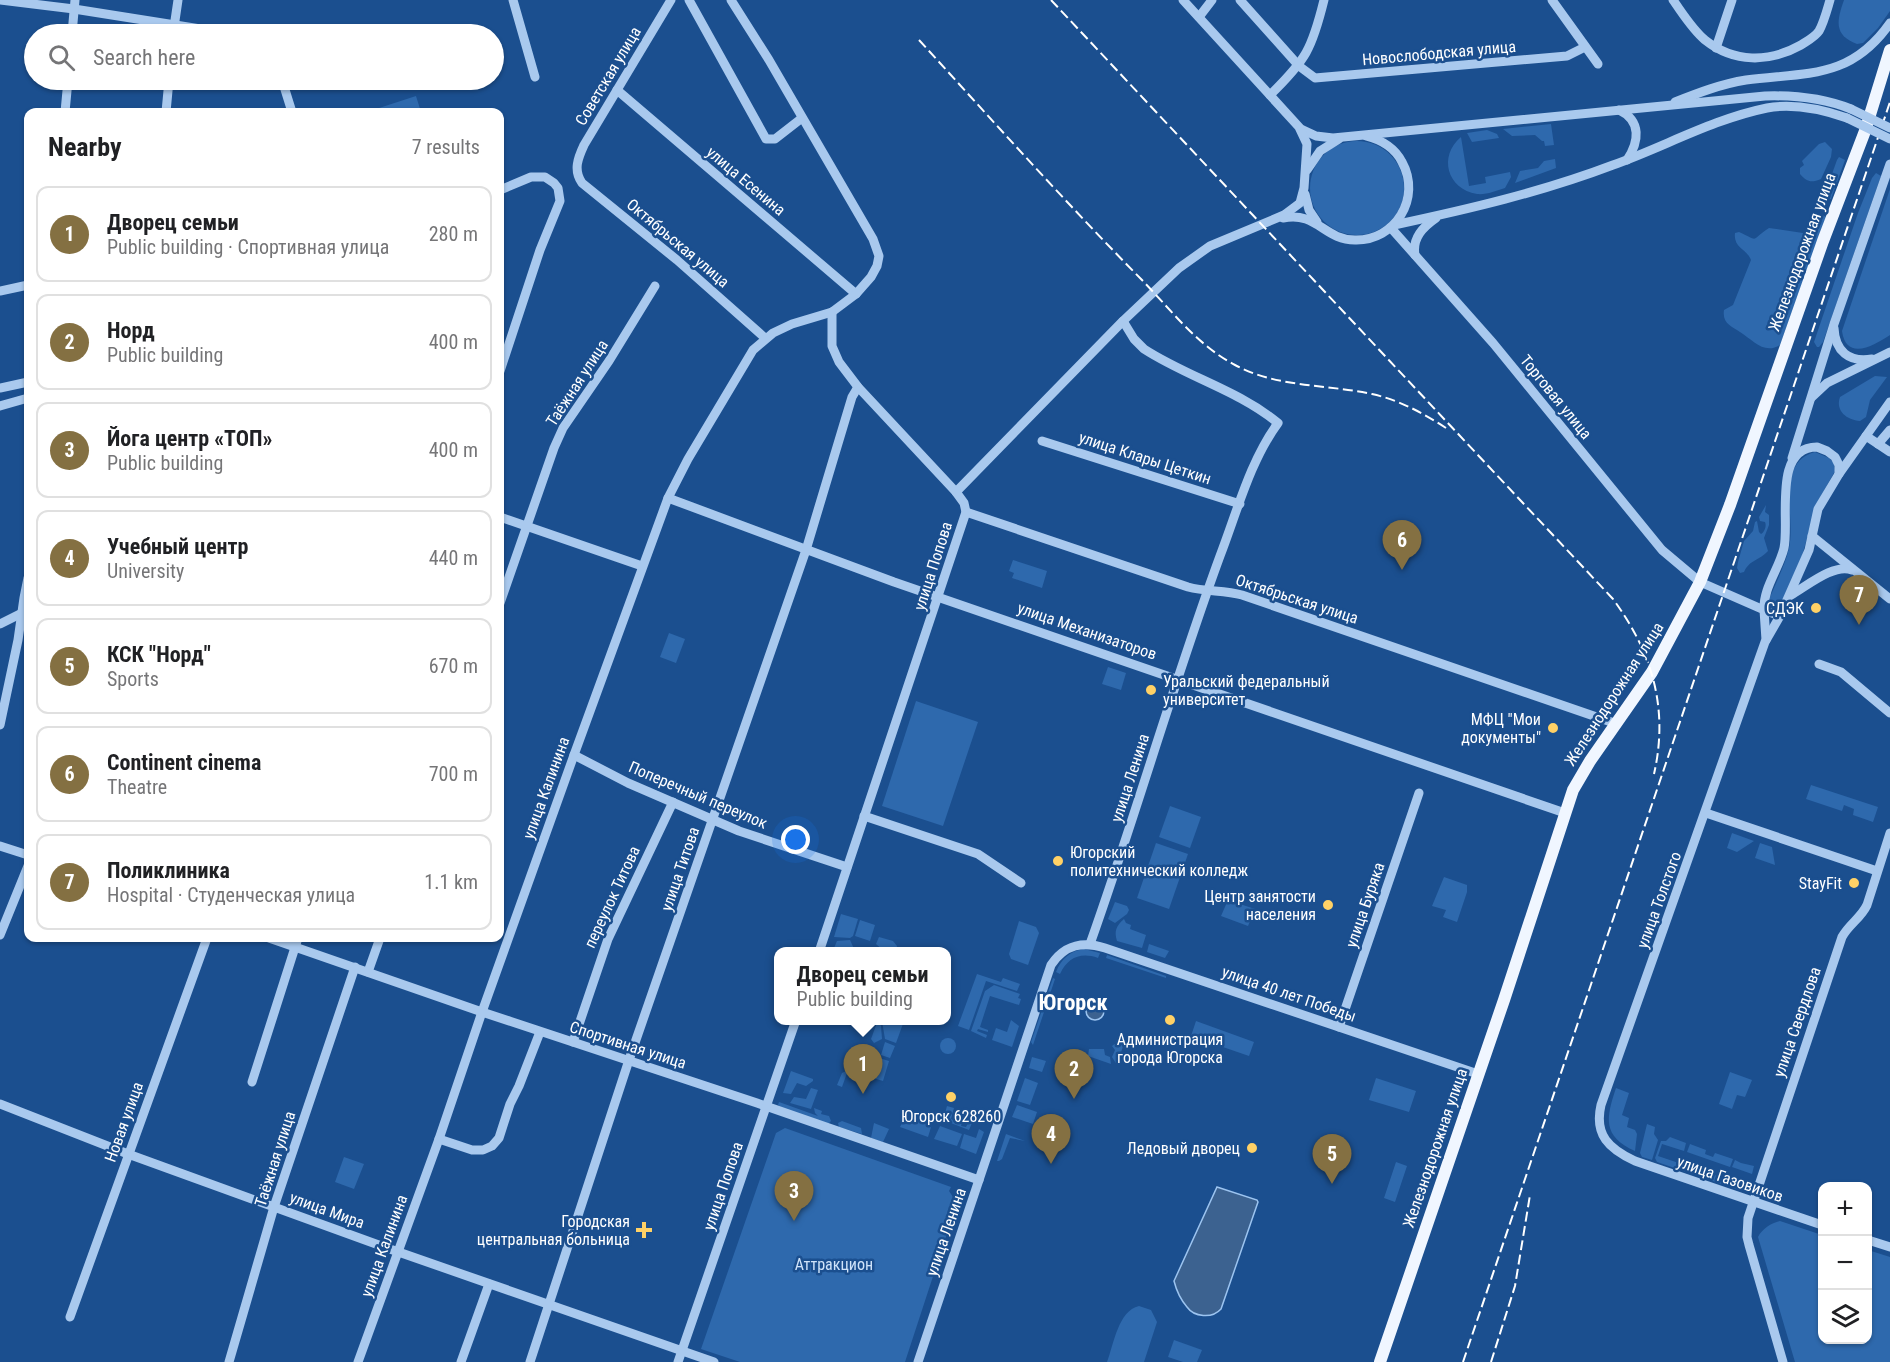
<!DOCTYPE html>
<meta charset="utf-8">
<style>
:root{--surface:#fff;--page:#f2f2f2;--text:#202124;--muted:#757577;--line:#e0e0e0;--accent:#847042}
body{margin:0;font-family:"Roboto Condensed",sans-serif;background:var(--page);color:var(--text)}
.controls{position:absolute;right:18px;bottom:18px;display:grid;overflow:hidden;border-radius:12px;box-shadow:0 2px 4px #0004}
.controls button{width:54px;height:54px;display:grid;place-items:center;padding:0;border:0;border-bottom:2px solid var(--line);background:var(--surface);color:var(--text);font:30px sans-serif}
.you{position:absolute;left:796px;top:840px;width:21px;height:21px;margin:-15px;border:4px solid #fff;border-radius:50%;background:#1a73e8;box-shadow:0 0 0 9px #1a73e833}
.badge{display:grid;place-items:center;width:39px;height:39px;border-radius:50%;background:var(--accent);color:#fff;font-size:20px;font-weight:700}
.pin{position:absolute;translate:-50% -50px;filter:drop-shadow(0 2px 3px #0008)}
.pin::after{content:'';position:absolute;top:32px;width:21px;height:18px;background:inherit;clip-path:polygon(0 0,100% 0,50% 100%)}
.popup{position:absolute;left:774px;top:947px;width:177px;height:78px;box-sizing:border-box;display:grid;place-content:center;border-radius:12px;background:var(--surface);filter:drop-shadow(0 2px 4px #0005);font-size:20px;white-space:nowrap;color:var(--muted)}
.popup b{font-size:22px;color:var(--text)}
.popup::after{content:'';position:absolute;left:50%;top:100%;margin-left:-12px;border:12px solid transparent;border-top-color:var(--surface)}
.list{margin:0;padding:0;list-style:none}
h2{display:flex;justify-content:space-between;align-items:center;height:78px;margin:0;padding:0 24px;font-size:26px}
h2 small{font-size:20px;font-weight:400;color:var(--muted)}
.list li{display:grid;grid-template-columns:39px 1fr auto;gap:18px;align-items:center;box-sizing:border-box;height:96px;margin:0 12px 12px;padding:0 12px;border:2px solid var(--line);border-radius:12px}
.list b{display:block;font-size:22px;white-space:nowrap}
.list p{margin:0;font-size:20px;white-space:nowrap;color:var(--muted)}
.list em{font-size:20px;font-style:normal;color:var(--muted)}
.icon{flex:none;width:33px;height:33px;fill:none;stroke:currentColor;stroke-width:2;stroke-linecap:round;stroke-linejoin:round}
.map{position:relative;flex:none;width:1890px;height:1362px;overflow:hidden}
.search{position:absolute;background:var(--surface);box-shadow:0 2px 4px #0004;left:24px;top:24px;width:480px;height:66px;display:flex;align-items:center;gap:15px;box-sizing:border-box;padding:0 21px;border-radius:33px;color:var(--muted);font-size:22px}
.panel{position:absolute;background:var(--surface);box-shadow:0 2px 4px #0004;left:24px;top:108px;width:480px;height:834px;border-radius:12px}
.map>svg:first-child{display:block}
.green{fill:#2e69ad}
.water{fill:#3c6290;stroke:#9cc4f0;stroke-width:1.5}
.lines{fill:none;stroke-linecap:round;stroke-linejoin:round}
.minor{stroke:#a9c9ee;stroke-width:9}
.major{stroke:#f0f6ff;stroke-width:12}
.rail{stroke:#fff;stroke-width:2;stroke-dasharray:10 4.5;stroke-linecap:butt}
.minor-bridge{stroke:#a9c9ee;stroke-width:9}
.poi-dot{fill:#ffd166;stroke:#1b4f8f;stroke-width:2}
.labels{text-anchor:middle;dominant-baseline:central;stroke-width:5;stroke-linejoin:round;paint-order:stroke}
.street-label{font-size:16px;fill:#fff;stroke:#1b4f8f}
.poi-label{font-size:16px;fill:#fff;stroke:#1b4f8f;text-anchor:end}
.park-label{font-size:16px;fill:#cfe3fa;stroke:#1b4f8f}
.district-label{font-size:22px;font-weight:bold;fill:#fff;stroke:#1b4f8f}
</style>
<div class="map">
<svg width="1890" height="1362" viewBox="0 0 1890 1362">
<rect width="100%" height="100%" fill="#1b4f8f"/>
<g class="green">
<path d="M1844,0H1890V11L1878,28L1863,43L1857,44C1833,35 1837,20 1844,0Z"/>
<path d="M416,96L421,112H377L376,109Z"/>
<path d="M1551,124L1554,145L1545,146L1544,141H1542L1535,135L1512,136L1503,129Z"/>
<path d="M1487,130L1497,134L1499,138L1472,142L1467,133Z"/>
<path d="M1461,137L1469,186L1486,183L1485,177L1510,172L1511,177L1505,188C1496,191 1486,195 1477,194C1447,189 1438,156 1461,137Z"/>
<circle cx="1357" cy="188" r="47"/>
<path d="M1825,142L1832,149L1831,157L1821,179C1811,183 1807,182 1800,174V168L1804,165L1802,161L1819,144Z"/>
<path d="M1839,157L1845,160L1831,199L1827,200L1824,196L1837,160Z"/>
<path d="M1555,159L1556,168L1515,183L1520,171L1538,168L1544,161Z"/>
<path d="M1876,173L1881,176L1823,342L1819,347H1817L1814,342L1858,213L1872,178Z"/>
<path d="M1890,189V335C1875,345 1846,362 1842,331Z"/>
<path d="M1821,214L1826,217L1780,345C1764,355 1753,340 1740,332C1731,326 1722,323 1724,310L1733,305L1751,260C1747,249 1733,248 1735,233L1739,232C1761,242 1749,241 1769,228L1803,233L1812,228Z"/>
<path d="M1875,376L1887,377L1870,400L1866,417L1860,421C1847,420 1835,411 1840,397Z"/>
<path d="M1815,452L1829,458L1834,463L1835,471L1817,503L1802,556L1781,605L1778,608L1772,609L1768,606V602C1775,584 1785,566 1789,548C1796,519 1775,462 1815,452Z"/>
<path d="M1766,505L1765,512L1769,515V525L1764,538L1768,551C1760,560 1749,560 1744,572L1740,573L1737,568L1738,562L1744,541L1753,531L1755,522L1757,521L1759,532L1761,534C1764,533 1767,526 1765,522L1760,521L1759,517Z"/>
<path d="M1013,560L1047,571L1042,588L1012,578L1014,573L1009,571Z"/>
<path d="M669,633L685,639L676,663L660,657Z"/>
<path d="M1108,667L1126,673L1121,690L1102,684Z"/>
<path d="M916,701L978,722L943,826L882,806Z"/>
<path d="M1811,785L1878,807L1873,822L1853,815L1854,809L1844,805L1842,811L1806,799Z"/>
<path d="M1170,806L1201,817L1190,848L1159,837Z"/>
<path d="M1732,833L1754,841L1737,852L1727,848Z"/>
<path d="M1156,843L1188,854L1169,909L1137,898Z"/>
<path d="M1760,843L1772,847L1775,865L1755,858Z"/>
<path d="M1444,877L1467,885V892L1457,922L1443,917L1446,910L1432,906Z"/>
<path d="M1228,900L1255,909L1248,926L1221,916Z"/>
<path d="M1115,902L1127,906L1129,910L1127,914L1115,923L1108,919Z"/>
<path d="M841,914L858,919L853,936L850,938L834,937Z"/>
<path d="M1124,919L1126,923L1131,925L1130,929L1146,935L1142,948L1117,941C1114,931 1116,926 1124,919Z"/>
<path d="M860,920L875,925L870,941L855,936Z"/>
<path d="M1019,921L1036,927L1039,933L1028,965L1011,959L1009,954Z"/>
<path d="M879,937L893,941L897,946L896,951H884L876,944Z"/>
<path d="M850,940L855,951H836L834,948L837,941Z"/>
<path d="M1149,944L1169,951L1165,958L1147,952Z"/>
<path d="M1084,949L1100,953L1098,958C1081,952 1068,957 1060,974L1056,972C1061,959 1070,951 1084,949Z"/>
<path d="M1107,955L1166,976V978L1106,958Z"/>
<path d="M977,974L1001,982L1003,978L1020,984L1017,991L986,981L969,1030L958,1026Z"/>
<path d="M1053,978L1055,979L1033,1045L1031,1042Z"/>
<path d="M994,985L1020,994L1018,998L1021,999L1019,1005L990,996L980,1027L988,1030V1032L978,1029L977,1031L987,1035L986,1038L971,1031L985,991Z"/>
<path d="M878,1020L881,1026L882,1039L874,1043L871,1039Z"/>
<path d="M1011,1020L1019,1026L1012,1047L992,1040L996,1028L1007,1032Z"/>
<path d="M882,1021H904L896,1043L885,1039Z"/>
<path d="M1196,1021L1254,1042L1249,1056L1191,1036Z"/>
<circle cx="948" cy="1046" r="8"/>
<path d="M1121,1039L1124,1043L1117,1065L1112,1057L1115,1050L1112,1046Z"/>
<path d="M885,1042L895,1046L890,1058L881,1055Z"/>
<path d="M1089,1049H1104L1105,1055L1110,1057L1111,1064L1088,1056Z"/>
<path d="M1032,1057L1046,1061L1042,1072L1029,1068Z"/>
<path d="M879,1058L889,1061L883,1081L873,1078L875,1071L872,1065Z"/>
<path d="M859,1065L869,1066L872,1071L870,1076L853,1070L847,1073L842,1087L837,1085L842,1073Z"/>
<path d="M791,1071L813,1079V1081L806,1086L797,1083L791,1094L783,1093Z"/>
<path d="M1730,1072L1752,1080L1745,1097L1737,1095L1732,1109L1719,1104Z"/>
<path d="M1025,1078L1038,1083L1030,1105L1017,1101Z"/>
<path d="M1376,1078L1416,1091L1409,1112L1369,1100Z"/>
<path d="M811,1088L818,1090L811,1109L790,1103L794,1097L806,1099Z"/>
<path d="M1616,1088L1629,1093L1622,1115L1629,1118L1627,1127L1635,1130L1637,1134L1635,1151C1602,1136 1606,1118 1616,1088Z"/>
<path d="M779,1102L818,1116L815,1113L814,1108L822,1111L821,1114L829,1116L831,1121L828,1124L782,1108L778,1105Z"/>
<path d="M1017,1105L1037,1112L1033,1124L1012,1117Z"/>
<path d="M947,1106L954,1108L951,1119L962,1123L961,1126L966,1127L972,1115L975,1116L969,1130L943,1120Z"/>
<path d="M906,1115L932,1124L928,1137L900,1127Z"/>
<path d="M842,1121L861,1128L862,1134L839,1127L838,1123Z"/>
<path d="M874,1123L889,1129L883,1142L871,1138Z"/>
<path d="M1647,1124L1655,1127L1654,1134L1658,1140L1652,1160L1642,1157L1640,1153Z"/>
<path d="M940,1126L962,1134L957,1146L934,1139Z"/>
<path d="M785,1128L951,1187L949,1191L957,1203L905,1362H740L701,1349L776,1133Z"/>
<path d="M979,1129L984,1132L976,1154L960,1148L964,1134L976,1138Z"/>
<path d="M1006,1134L1025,1141L1010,1138L1002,1159L999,1161H997Z"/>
<path d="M1670,1137L1686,1143L1684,1151L1662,1144L1658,1156L1747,1186L1742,1191L1657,1162L1655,1158L1661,1141H1666Z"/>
<path d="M1690,1144L1706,1150L1705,1154L1713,1157L1715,1153L1733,1159L1730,1167L1687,1152Z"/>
<path d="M344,1157L364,1164L354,1189L335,1182Z"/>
<path d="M1735,1160L1741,1163L1754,1166L1752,1174L1732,1167Z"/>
<path d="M1396,1162L1407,1166L1395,1202L1384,1198Z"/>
<path d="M1780,1221L1822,1235V1340H1868V1250L1890,1257V1362H1795L1758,1237C1762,1229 1771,1223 1780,1221Z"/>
<path d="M1139,1306L1151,1310L1157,1322L1144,1362H1107C1114,1344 1118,1311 1139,1306Z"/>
<path d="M1174,1340L1202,1350L1197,1362H1183L1168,1357Z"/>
</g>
<g class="water">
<circle cx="1095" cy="1011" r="9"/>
<path d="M1217,1187L1257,1200L1258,1202L1221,1309C1212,1319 1194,1317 1187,1307C1181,1300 1176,1289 1174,1281Z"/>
</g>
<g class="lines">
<g class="minor">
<path d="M0,0L74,9L232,34"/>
<path d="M513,0L535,77"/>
<path d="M671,0L584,145C578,158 573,170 582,183L677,260L765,338"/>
<path d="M689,0L766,139H775L802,118"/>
<path d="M1240,0L1299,66L1315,78L1567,56L1585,47"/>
<path d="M1552,0L1598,64"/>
<path d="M1673,0C1683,14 1692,29 1705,40C1734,63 1769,63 1801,45C1807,41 1815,37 1819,31C1824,22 1827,10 1830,0"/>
<path d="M1199,17L1212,0"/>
<path d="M72,34L75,0"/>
<path d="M173,34L178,0"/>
<path d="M1716,48L1732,0"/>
<path d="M282,80L292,112"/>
<path d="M617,90L856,294"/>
<path d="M1270,95C1306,60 1312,49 1324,0"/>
<path d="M1675,102C1698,93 1721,84 1746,80C1806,72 1850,80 1890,23"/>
<path d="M1619,110C1642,121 1639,142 1627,160"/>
<path d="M65,112L68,80"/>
<path d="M166,112L169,80"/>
<path d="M1301,129L1316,136L1333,138L1765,96C1795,95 1823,98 1851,109"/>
<path d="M1307,170L1320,151L1339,139"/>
<path d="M500,190L531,177H545L554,183L558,188L560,201L540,250L500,371"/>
<path d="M1305,194L1309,210L1317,222"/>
<path d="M1283,218C1317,211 1324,240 1355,240C1395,241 1422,198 1402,162C1395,148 1382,140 1366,136"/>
<path d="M1394,225C1469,209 1542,192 1613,165C1664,147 1713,119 1767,108C1794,103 1821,109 1847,118"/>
<path d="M1391,228L1493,343L1662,550L1700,582L1764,610L1766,640"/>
<path d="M1415,255C1412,238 1423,227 1436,218"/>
<path d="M0,291L28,285"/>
<path d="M1834,328C1835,351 1849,363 1872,359"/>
<path d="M0,388L28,382"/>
<path d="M1812,397L1827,383L1890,352"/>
<path d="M0,406L28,398"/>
<path d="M1866,436L1890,452"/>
<path d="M1042,441L1240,504"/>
<path d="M1878,444L1890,430"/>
<path d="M1817,447L1827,451L1835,457L1839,465V474L1818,509L1809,550L1780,616L1764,610C1763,588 1779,569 1784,548C1790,521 1772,447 1817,447Z"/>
<path d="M1792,458L1834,324L1890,164"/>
<path d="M1839,474L1890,402"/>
<path d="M956,492L1123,321L1179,268L1210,246L1284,215L1300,203L1304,188L1307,144L1299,127L1183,0"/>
<path d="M668,498L894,582L1565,813"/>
<path d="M966,512L1188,587C1206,592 1224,590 1242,595L1617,724"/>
<path d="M500,517L642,566"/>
<path d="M1812,536L1890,599"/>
<path d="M1791,595C1807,586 1834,563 1852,570"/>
<path d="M500,603L554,448L563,428L609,361L655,286"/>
<path d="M1780,616L1765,642L1601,1105C1594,1135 1609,1149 1635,1161L1822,1225"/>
<path d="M0,624L26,611"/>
<path d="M1819,664L1841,672L1890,713"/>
<path d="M0,725L18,640L24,598L28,578"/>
<path d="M574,755L628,783L739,831L847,867"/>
<path d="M1706,813L1877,871"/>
<path d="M864,816L978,854L1021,883"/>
<path d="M0,846L28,855"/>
<path d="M0,935L28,866"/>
<path d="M269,938L482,1012L757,1103L979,1180"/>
<path d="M1090,944C1136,815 1173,684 1220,556C1237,512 1250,461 1278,423C1238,390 1187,377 1144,349L1134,339L1123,321"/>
<path d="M819,952L966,512L964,503L956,492L858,387L839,362L832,346V312"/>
<path d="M368,972L380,938"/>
<path d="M1339,1027L1419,793"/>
<path d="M573,1042L608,939L673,802"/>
<path d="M252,1082L298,938"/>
<path d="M0,1104L128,1154L387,1248L714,1362"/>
<path d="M439,1139L472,1150H483L492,1146L499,1138L510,1104L519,1086L540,1032"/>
<path d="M1868,1240L1890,1247"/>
<path d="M70,1317L207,938"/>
<path d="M229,1362L274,1207L355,967"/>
<path d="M358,1362L439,1139L482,1012L574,755L668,498L688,459L753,350L773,333L792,324L832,312L856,294L871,277L877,266L879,256L873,239L769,60L731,0"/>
<path d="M461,1362L489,1284"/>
<path d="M530,1362L629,1060L806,550L852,397L858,387"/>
<path d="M678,1362L796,1020"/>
<path d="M918,1362L1051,965C1065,944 1083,941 1105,948L1478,1074"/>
<path d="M1783,1362L1749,1245L1747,1237L1748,1218L1842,937C1849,924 1861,918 1867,905L1890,833"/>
</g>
<path class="major" d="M1380,1362L1504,1000L1573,790L1590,761L1652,672L1700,582L1730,505L1823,241L1865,131L1890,50"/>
<g class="rail">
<path d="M1051,0L1613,599C1652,652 1669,708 1654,774"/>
<path d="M919,40C993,121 1065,202 1142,280C1171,310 1197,345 1235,365C1278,388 1326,384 1372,394C1399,400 1423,413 1446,428"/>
<path d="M1463,1362L1890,102"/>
<path d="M1491,1362L1515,1286L1530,1195"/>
</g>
<g class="minor-bridge">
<path d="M1851,109L1890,128"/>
<path d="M1847,118L1890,139"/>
</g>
</g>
<g class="poi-dot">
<circle cx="1816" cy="608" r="6"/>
<circle cx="1151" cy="690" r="6"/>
<circle cx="1553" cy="728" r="6"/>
<circle cx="1058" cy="861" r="6"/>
<circle cx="1854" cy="883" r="6"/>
<circle cx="1328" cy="905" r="6"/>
<circle cx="1170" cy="1020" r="6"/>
<circle cx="951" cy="1097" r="6"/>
<circle cx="1252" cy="1148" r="6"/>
<path d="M641 1221h6v6h6v6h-6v6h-6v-6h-6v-6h6z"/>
</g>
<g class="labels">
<g class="street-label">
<text transform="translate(1439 53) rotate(-5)">Новослободская улица</text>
<text transform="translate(608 76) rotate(-59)">Советская улица</text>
<text transform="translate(746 181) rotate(40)">улица Есенина</text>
<text transform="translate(678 243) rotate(40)">Октябрьская улица</text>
<text transform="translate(1802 252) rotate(-70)">Железнодорожная улица</text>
<text transform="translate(577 383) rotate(-57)">Таёжная улица</text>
<text transform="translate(1556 397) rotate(51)">Торговая улица</text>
<text transform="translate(1145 458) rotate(18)">улица Клары Цеткин</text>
<text transform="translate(933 566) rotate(-72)">улица Попова</text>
<text transform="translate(1297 599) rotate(18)">Октябрьская улица</text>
<text transform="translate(1087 631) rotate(19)">улица Механизаторов</text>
<text transform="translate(1614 694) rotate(-57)">Железнодорожная улица</text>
<text transform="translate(1130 778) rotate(-72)">улица Ленина</text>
<text transform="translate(546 788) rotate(-70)">улица Калинина</text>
<text transform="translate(698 795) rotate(23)">Поперечный переулок</text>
<text transform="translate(680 869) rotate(-71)">улица Титова</text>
<text transform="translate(612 897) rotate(-65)">переулок Титова</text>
<text transform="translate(1659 900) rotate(-70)">улица Толстого</text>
<text transform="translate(1365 905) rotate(-71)">улица Буряка</text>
<text transform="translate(1289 994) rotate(19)">улица 40 лет Победы</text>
<text transform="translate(1797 1022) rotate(-71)">улица Свердлова</text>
<text transform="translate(628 1045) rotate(18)">Спортивная улица</text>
<text transform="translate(124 1122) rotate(-70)">Новая улица</text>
<text transform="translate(1435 1148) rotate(-71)">Железнодорожная улица</text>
<text transform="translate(275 1159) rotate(-72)">Таёжная улица</text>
<text transform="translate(1730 1179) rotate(19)">улица Газовиков</text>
<text transform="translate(723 1186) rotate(-71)">улица Попова</text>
<text transform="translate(327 1210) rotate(20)">улица Мира</text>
<text transform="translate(946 1232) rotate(-71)">улица Ленина</text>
<text transform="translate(384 1246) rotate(-70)">улица Калинина</text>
</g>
<g class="poi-label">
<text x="1804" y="608">СДЭК</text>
<text x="1163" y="681" text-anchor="start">Уральский федеральный<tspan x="1163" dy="18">университет</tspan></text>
<text x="1541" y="719">МФЦ "Мои<tspan x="1541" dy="18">документы"</tspan></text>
<text x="1070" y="852" text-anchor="start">Югорский<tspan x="1070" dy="18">политехнический колледж</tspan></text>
<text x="1842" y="883">StayFit</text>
<text x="1316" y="896">Центр занятости<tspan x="1316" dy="18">населения</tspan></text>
<text x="1170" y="1039" text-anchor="middle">Администрация<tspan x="1170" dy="18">города Югорска</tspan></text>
<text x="951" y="1116" text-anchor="middle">Югорск 628260</text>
<text x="1240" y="1148">Ледовый дворец</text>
<text x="630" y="1221">Городская<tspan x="630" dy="18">центральная больница</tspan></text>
</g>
<g class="park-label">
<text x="834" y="1264">Аттракцион</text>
</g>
<g class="district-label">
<text x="1073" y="1002">Югорск</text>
</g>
</g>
</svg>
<div class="controls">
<button>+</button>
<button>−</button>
<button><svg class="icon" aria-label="layers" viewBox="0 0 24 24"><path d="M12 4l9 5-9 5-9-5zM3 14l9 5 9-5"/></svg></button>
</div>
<div class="you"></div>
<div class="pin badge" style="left:863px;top:1094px">1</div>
<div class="popup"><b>Дворец семьи</b>Public building</div>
<div class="pin badge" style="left:1074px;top:1099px">2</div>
<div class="pin badge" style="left:794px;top:1221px">3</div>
<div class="pin badge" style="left:1051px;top:1164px">4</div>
<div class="pin badge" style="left:1332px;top:1184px">5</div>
<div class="pin badge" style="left:1402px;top:570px">6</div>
<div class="pin badge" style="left:1859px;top:625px">7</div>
<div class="search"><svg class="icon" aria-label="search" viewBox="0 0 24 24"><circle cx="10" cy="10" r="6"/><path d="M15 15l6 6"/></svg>Search here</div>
<section class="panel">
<h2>Nearby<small>7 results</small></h2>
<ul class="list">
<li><span class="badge">1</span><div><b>Дворец семьи</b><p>Public building · Спортивная улица</p></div><em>280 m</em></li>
<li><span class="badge">2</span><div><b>Норд</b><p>Public building</p></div><em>400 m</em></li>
<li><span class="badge">3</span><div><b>Йога центр «ТОП»</b><p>Public building</p></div><em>400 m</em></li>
<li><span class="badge">4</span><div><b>Учебный центр</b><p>University</p></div><em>440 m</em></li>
<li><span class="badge">5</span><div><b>КСК &quot;Норд&quot;</b><p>Sports</p></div><em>670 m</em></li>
<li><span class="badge">6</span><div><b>Continent cinema</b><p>Theatre</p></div><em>700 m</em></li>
<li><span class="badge">7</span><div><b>Поликлиника</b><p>Hospital · Студенческая улица</p></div><em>1.1 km</em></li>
</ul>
</section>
</div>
